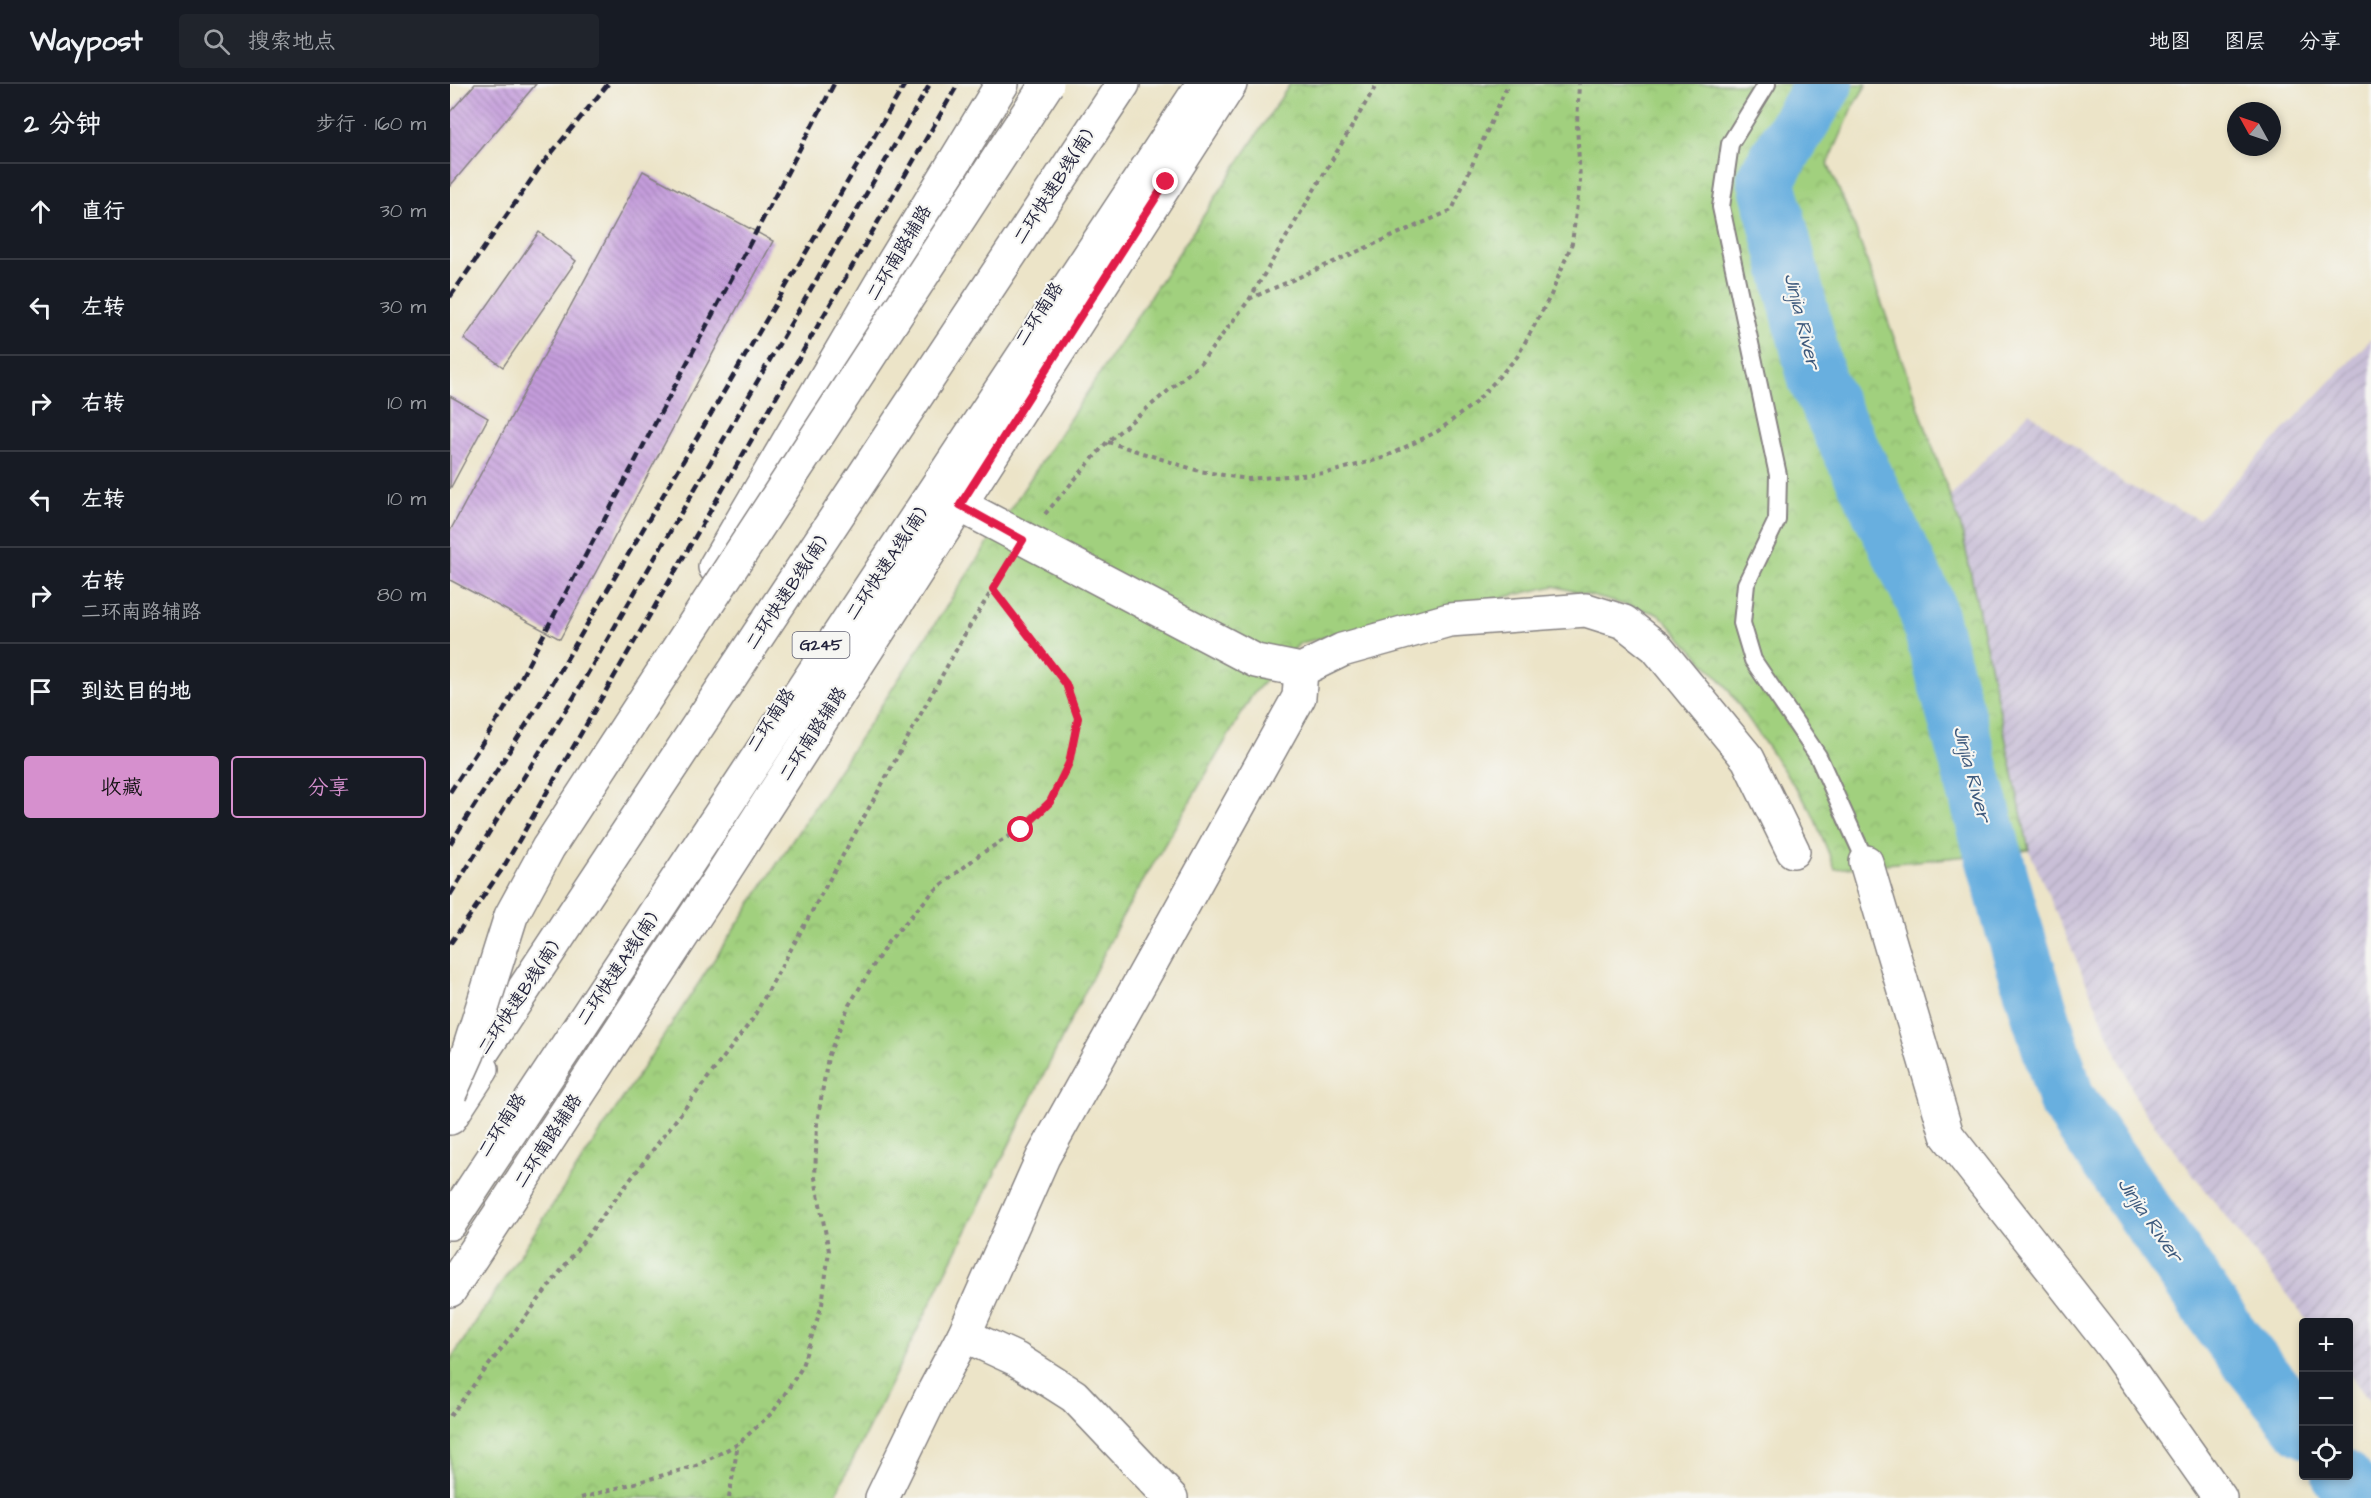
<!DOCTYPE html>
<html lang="zh">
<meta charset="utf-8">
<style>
:root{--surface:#171b24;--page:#20242c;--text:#f1f3f6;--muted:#9ea1a6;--line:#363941;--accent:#d690ce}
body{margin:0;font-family:"Architects Daughter","LXGW WenKai TC",sans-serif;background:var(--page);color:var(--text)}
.controls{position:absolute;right:18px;bottom:18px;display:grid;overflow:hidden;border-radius:6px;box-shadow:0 3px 9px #0003}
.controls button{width:54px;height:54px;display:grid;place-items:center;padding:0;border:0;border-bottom:2px solid var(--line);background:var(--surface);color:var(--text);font:30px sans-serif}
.compass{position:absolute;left:1777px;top:18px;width:54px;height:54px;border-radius:50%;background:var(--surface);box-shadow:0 3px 9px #0003;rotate:310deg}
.stop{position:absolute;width:18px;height:18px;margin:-14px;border:4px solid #e11d48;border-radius:50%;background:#fff}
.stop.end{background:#e11d48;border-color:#fff;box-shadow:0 2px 6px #0008}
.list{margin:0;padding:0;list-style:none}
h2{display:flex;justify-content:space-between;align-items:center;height:78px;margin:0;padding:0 24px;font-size:26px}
h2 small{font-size:20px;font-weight:400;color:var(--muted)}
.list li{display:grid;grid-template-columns:39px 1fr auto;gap:18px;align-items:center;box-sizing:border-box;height:96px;padding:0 24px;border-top:2px solid var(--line)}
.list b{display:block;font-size:22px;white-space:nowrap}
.list p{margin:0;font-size:20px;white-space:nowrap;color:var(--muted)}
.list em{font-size:20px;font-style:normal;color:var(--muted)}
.actions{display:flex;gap:12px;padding:18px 24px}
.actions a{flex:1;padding:14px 0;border:2px solid var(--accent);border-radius:6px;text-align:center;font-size:21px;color:var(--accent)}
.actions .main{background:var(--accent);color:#111}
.icon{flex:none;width:33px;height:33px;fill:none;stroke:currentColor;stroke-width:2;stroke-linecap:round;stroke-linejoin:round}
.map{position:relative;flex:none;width:1921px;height:1414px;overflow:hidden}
header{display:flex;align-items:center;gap:36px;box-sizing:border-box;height:84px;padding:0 30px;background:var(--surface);border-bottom:2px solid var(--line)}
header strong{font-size:28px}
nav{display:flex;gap:33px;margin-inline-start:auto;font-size:21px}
.search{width:420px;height:54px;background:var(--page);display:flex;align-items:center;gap:15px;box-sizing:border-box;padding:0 21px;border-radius:6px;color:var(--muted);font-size:22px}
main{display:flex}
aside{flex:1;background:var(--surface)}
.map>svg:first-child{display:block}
.industrial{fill:url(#industrial-furrows)}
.park{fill:url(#park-crowns);stroke:#62795c;stroke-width:1.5}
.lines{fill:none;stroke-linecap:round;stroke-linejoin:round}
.river{stroke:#68afdf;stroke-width:58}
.building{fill:url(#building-back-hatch)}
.lane-casing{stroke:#878382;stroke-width:20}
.street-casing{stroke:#878382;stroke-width:36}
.secondary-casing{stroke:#878382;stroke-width:36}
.primary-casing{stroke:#878382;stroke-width:36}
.highway-casing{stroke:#878382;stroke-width:36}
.path{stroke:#878382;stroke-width:4;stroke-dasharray:4.5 4.5;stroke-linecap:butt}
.lane{stroke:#fff;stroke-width:16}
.street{stroke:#fff;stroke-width:33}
.secondary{stroke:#fff;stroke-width:33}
.primary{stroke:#fff;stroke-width:33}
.highway{stroke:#fff;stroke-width:33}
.rail{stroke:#22223b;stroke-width:4.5;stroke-dasharray:9 4.5;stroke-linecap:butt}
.highway-bridge-casing{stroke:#878382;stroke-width:36;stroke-linecap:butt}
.highway-bridge{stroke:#fff;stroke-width:33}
.route{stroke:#e11d48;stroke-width:8}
.labels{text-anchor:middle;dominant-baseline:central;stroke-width:4.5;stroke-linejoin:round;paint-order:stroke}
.shield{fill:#f6f6f2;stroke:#626272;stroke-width:1.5}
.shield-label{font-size:16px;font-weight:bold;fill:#22223b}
.street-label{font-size:18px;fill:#22223b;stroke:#f6f6f2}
.water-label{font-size:20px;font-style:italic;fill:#3e5a7d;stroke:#f6f6f2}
</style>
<header>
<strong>Waypost</strong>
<div class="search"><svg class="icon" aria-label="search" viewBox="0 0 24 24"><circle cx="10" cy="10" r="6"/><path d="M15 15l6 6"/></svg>搜索地点</div>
<nav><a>地图</a><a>图层</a><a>分享</a></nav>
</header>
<main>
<aside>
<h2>2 分钟<small>步行 · 160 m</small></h2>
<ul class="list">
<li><svg class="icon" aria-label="ahead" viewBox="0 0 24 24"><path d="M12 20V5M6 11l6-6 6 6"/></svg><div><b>直行</b></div><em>30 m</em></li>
<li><svg class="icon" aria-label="left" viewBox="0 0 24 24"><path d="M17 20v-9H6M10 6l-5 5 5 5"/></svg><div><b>左转</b></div><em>30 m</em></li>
<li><svg class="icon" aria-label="right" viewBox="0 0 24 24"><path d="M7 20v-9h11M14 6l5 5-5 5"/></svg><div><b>右转</b></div><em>10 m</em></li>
<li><svg class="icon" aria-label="left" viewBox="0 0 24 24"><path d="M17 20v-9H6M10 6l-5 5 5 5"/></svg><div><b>左转</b></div><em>10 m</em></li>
<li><svg class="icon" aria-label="right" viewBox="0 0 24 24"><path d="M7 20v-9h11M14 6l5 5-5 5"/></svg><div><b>右转</b><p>二环南路辅路</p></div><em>80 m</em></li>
<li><svg class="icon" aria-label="arrive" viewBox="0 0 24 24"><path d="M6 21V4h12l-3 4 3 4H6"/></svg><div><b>到达目的地</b></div></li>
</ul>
<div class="actions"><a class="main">收藏</a><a>分享</a></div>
</aside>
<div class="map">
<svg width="1921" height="1414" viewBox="0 0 1921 1414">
<defs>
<pattern id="industrial-furrows" width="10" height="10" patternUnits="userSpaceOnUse" patternTransform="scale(1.5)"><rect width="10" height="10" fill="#c9bfd7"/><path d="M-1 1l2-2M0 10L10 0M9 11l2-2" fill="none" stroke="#aca4b9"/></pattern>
<pattern id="park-crowns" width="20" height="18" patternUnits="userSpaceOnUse" patternTransform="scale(1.5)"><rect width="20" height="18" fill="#a1d07e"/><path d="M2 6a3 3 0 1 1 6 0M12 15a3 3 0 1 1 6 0" fill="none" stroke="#8ab26e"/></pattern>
<pattern id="building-back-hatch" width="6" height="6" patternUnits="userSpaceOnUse" patternTransform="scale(1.5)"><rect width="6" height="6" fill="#c59ddc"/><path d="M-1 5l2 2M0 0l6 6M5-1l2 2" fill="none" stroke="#a080b4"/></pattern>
</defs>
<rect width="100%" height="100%" fill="#f6f6f2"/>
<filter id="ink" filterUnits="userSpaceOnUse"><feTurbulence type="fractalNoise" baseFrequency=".0167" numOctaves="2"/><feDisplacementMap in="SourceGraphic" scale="12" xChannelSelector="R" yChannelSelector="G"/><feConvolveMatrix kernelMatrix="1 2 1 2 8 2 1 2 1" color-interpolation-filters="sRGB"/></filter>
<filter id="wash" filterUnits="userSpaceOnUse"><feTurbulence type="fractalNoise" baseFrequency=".008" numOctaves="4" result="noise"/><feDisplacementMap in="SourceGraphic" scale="24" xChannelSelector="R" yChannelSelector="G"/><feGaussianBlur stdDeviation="1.35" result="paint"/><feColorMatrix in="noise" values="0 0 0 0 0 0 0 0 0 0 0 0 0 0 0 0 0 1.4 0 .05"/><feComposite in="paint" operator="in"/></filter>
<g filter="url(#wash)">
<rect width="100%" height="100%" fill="#ece4c8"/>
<path class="industrial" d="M1921,255V1319L1899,1290L1898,1238H1858L1689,1021L1579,766L1511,443L1500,413L1579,328L1675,400L1749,435Z"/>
<path class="park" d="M840,0H1417L1404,21L1378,80L1404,141L1511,443L1579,766L1385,785L1361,726L1275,601L1209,530L1104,502L850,559L803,610L672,833L384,1414H0V1277Z"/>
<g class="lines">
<g class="river">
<path d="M1374,0L1316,94L1367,296L1475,518L1561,835L1616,1014L1780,1252L1854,1344"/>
<path d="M1891,1392L1909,1414"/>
</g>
</g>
<g id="blocks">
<g class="building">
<path d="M25,0H86L0,102V28Z"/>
<path d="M193,87L323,157L110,555L0,496V447Z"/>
<path d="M89,148L126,177L53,283L14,255Z"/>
<path d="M0,312L38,334L0,405Z"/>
</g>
</g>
</g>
<g filter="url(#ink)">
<use href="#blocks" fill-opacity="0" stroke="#878382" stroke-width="1.5"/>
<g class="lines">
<defs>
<path id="lane" d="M1317,0L1280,60L1271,123L1328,391L1327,436L1296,500L1292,539L1303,576L1368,672L1416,778"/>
<g id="street">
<path d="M510,421L806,577L851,586L892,566L999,536L1136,526L1174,538L1206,563L1298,675L1343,767"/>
<path d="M265,483L437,189L552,0"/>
<path d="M1416,778L1497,1051L1667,1268L1770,1414"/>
<path d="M0,1206L266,800L780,0"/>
<path d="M514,1251L566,1275L624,1312L721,1414"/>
</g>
<path id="secondary" d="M432,1414L481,1313L514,1251L593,1073L849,613L851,586"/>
<path id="primary" d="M0,1034L32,985"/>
<g id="highway">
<path d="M13,997L673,0"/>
<path d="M0,1139L753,0"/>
</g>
</defs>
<use href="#lane" class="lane-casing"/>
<use href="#street" class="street-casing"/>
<use href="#secondary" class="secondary-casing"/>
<use href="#primary" class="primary-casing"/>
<use href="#highway" class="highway-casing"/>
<g class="path">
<path d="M799,215L1002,126L1058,0"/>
<path d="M658,358L749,387L797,395L877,389L933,374L988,347L1026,318L1067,273L1101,211L1122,159L1130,97L1127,40L1129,0"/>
<path d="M595,430L657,358L750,280L799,216L927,0"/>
<path d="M0,1332L302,936L516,548L557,482"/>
<path d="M131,1414L246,1382L288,1360L323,1328L351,1285L372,1221L379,1167L365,1094L367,1039L378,973L399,921L438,858L483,808L529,771L571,745L600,718L619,679L629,634L616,600L543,505"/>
<path d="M279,1414L288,1360"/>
</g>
<use href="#lane" class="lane"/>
<use href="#street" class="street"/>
<use href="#secondary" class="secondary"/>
<use href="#primary" class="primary"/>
<use href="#highway" class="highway"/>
<g class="rail">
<path d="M0,213L90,83L158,0"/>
<path d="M0,708L54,626L384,0"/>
<path d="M0,760L102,600L455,0"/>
<path d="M0,811L124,613L480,0"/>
<path d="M0,860L53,784L508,0"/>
</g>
<defs>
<path id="highway-bridge" d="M0,1009L18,969L61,832L98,764L597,0"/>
</defs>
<use href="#highway-bridge" class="highway-bridge-casing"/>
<use href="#highway-bridge" class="highway-bridge"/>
</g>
</g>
<g class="lines" filter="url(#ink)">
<path class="route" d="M571,746L600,718L619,679L628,634L616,600L543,505L573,456L510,421L716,98"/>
</g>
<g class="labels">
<rect class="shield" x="342.5" y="548" width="57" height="26" rx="4.5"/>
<g class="shield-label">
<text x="371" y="561">G245</text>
</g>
<g class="street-label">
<text transform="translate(604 103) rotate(-57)">二环快速B线(南)</text>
<text transform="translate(449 169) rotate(-59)">二环南路辅路</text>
<text transform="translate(589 230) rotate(-57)">二环南路</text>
<text transform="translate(437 480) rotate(-56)">二环快速A线(南)</text>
<text transform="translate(337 509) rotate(-56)">二环快速B线(南)</text>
<text transform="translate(321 636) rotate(-57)">二环南路</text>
<text transform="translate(363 650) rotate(-57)">二环南路辅路</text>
<text transform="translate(168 885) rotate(-56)">二环快速A线(南)</text>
<text transform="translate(69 914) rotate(-56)">二环快速B线(南)</text>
<text transform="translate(52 1041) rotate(-57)">二环南路</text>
<text transform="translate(98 1057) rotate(-57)">二环南路辅路</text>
</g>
<g class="water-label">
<text transform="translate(1352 237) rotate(76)">Jinjia River</text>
<text transform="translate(1522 690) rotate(75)">Jinjia River</text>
<text transform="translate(1700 1136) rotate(55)">Jinjia River</text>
</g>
</g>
</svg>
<div class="controls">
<button>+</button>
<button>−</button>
<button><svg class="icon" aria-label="locate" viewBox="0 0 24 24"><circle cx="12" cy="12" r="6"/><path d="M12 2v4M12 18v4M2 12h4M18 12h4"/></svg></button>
</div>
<svg class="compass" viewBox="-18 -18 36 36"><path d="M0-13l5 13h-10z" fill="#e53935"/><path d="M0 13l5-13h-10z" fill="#9ea1a6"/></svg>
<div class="stop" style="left:571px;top:746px"></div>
<div class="stop end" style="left:716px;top:98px"></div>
</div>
</main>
